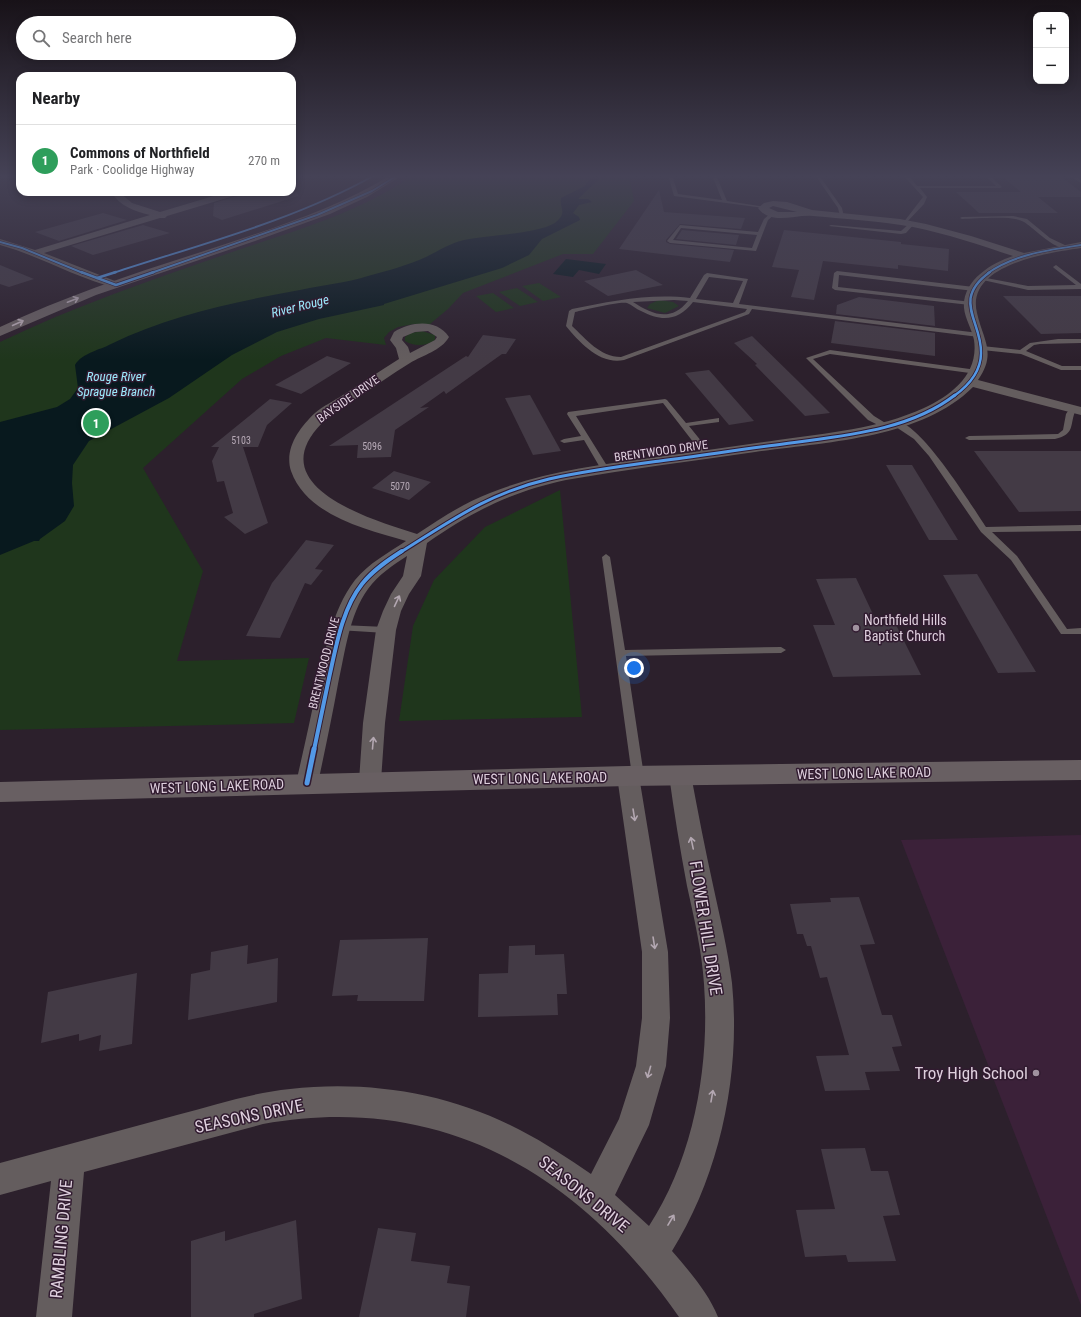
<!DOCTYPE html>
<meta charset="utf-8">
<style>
:root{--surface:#fff;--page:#f2f2f2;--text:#202124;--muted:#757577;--line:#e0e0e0;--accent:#5a545b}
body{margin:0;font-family:"Roboto Condensed",sans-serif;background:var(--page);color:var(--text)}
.controls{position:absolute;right:12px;top:12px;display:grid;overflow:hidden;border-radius:8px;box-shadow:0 2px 10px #0003}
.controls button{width:36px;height:36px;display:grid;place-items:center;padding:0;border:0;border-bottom:1px solid var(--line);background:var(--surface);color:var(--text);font:20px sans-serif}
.you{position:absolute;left:634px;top:668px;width:14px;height:14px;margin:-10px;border:3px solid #fff;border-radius:50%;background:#1a73e8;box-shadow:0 0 0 6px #1a73e833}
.badge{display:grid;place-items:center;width:26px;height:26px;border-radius:50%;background:var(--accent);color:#fff;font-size:13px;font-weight:700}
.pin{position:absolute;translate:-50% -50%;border:2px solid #fff;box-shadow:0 1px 4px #0006}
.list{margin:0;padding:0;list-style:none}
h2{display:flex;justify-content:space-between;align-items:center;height:52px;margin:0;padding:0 16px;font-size:17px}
h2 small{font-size:13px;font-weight:400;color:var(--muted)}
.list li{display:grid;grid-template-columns:26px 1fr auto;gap:12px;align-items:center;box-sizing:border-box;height:72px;padding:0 16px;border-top:1px solid var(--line)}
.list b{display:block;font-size:15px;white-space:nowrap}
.list p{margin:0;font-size:13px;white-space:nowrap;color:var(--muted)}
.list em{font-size:13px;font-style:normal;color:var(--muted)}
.icon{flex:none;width:22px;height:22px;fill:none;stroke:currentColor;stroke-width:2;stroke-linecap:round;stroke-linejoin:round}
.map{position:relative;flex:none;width:1081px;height:1317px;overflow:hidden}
.search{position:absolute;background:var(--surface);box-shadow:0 2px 10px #0003;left:16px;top:16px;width:280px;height:44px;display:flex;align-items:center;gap:10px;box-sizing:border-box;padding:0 14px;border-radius:22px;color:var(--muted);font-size:15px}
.panel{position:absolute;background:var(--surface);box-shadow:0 2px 10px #0003;left:16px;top:72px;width:280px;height:124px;border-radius:12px}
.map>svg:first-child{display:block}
.built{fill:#3b2139}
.green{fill:#1f361c}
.water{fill:#08191e}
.building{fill:#433a45}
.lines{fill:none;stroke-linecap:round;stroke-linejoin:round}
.service{fill:#645d5e;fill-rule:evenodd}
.minor{fill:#645d5e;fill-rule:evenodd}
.secondary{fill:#685f62;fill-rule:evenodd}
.cycleway-far4-casing{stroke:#311b30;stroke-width:3}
.cycleway-far3-casing{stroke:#311b30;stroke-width:4}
.cycleway-far2-casing{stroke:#311b30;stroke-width:5}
.cycleway-far1-casing{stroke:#311b30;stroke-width:6}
.cycleway-casing{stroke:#311b30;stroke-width:8}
.cycleway-far4{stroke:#5399e6;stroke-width:2}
.cycleway-far3{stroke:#5399e6;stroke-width:2.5}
.cycleway-far2{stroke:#5399e6;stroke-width:3}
.cycleway-far1{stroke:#5399e6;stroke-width:4}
.cycleway{stroke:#5399e6;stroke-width:5}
.oneway{stroke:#b5a8b2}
.oneway2{stroke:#b3a7b1}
.poi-dot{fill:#a0929f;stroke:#311b30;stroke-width:1.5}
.labels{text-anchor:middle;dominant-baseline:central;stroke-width:3;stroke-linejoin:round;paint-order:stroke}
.far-number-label{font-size:10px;fill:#b7aab7}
.far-street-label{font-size:12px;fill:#decfdd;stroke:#311b30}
.far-water-label{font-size:13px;font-style:italic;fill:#9be9fc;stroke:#311b30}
.poi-label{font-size:14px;fill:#decfdd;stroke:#311b30;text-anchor:start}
.street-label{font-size:14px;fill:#decfdd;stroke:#311b30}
.near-street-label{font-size:17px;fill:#decfdd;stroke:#311b30}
.near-poi-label{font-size:17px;fill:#decfdd;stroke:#311b30;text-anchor:end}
</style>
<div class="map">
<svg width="1081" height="1317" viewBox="0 0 1081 1317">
<rect width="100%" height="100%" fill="#2c202c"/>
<path class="built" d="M1081,835V1305L901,840Z"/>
<g class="green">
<path d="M413,175H629L634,201L593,254H563L463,293L448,309L430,324H414L398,327L389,332L384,338L386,345L326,338L281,356L242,379L143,468L203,571L177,661L309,658L294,723L0,730V342C77,305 157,278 238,250C297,230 361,212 413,175Z"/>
<path d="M539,283L561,297L543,301L522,286Z"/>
<path d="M517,288L538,302L520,306L499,292Z"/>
<path d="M493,293L514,308L496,312L476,296Z"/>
<path d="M659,300L673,302L679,306L665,313L647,308L650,304Z"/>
<path d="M422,331L435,335V340C427,346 414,347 405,341V337L411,333Z"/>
<path d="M560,490L582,717L399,721L413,626L434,580L485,527Z"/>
</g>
<g class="water">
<path d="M593,175H603L578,199H588L592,202L579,205L573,213L579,217L580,220L542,239L529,255L502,268L384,304V305L319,319L277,332L232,355L169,398L89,441L73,465L72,483L74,506L65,521L40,539L39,541H34L0,555V422L57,407L70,399L78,388L75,365C82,353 100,350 111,344C170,315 235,302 300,290C322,285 346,283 368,276C387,271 408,265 426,257C438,251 451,243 464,240C485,235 541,234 556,222C568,212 559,208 561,198L585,186Z"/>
<path d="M566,259L606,264L599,274L579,270L573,277L553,274Z"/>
</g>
<g class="building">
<path d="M1000,175H1059L1081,192V197H1038L1058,213H979L956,192H1021Z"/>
<path d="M659,190L664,212L745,218L741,229L680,224L666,240V242L670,244L734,250L730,262L619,249Z"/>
<path d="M242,192H297L298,196L222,220L213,216L214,203L240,195Z"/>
<path d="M103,213L127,220L59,241L35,232Z"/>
<path d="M143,225L170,233L93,255L71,246Z"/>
<path d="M682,230L739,235L736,245L676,239Z"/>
<path d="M784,230L901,242V244L949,249L948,271L898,265V269L823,261L814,300L791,297L799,270L772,267Z"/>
<path d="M0,265L34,279L9,287L0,284Z"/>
<path d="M636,270L663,285L608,296L584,281Z"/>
<path d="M1003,296H1081V333L1041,334Z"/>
<path d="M859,297L934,306L935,326L836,314L837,305Z"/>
<path d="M835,321L935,333V356L831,343Z"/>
<path d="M483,335L516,339L506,354H502L446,394L444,391L420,408L429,407L395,430L391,457L357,458L358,445L329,446L466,356L468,357Z"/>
<path d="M752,336L797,380L830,413L805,416L755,365L757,364L734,343Z"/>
<path d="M327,356L351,363L301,394L275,385Z"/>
<path d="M709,370L754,421L729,425L685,373Z"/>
<path d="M530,395L561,451L533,455L505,398Z"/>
<path d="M270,399L292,403L267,425L258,447H243L268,523L245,534L224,517L233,513L224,481L217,482L212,461L219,447H211Z"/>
<path d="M974,451H1081V511L1019,512Z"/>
<path d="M886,465H912L958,540H929Z"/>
<path d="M394,471L431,482L409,500L372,488Z"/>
<path d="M306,540L334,545L315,569L323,570L311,585L305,583L280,638L246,636L272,583Z"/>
<path d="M977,574L1036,672L998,673L943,575Z"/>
<path d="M856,578L878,625H896L921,675L833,677L813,625H835L816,579Z"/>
<path d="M859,897L875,944L860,945L882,1015H892L902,1046L892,1047L900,1071L865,1072L870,1090L825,1091L816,1056L849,1055L827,977L820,978L811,946H807L803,934H797L790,904L831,902L830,898Z"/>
<path d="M428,938L424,1001H357L358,995L332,996L340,940Z"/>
<path d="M248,945L247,964L278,958L277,1002L188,1020L191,974L210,970L211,952Z"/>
<path d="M535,945V955L564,954L567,994H557L558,1015L478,1017L479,974L508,973L509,946Z"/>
<path d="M137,973L132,1044L99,1051L101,1035L79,1041V1034L41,1043L48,992Z"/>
<path d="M865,1148L871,1171H888L900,1215L883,1216L896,1261L848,1262L846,1255L805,1257L796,1210L835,1209L821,1149Z"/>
<path d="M296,1220L302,1299L254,1314V1317H191V1241L225,1231V1241Z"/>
<path d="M378,1228L416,1233L411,1261L450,1266L447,1283L470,1286L466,1317H359Z"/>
</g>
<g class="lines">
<g class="service">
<path d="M668,175H672L678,194L722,200L712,175H716L727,201L766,207L764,208L674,196Z"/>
<path d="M815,175H819L842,208L844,217L840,216L838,208Z"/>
<path d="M903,175H908L917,186H996L984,175H989L1002,187L1000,188H920L927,197L924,204L905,224L903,223L923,197Z"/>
<path d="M1068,175H1073L1081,180V183Z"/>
<path d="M771,213L775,214L768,220L756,251L670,243L667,241L680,225L758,232L764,219ZM681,228L757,235L752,248L673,240Z"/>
<path d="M1013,216L1027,219L1050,238L1069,247C1058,254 1033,227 1024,222C1014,215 976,219 962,219L960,218L962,217Z"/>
<path d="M910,223L914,224L906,233L901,234L829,226L831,225L901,231Z"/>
<path d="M1056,265L1081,284V289L1028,290L978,279L981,277L1028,286L1076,285L1054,268L1053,267Z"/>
<path d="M837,271L974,287L977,289L974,291L839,275L838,287L972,302V304L970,305L835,290L832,288L834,273Z"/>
<path d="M707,273L748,279L739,304L979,333L982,335L979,337L752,309L749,314L741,317L624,360C600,365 580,343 566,326L569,311L572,309C611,301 651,293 690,298L704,275ZM709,277L743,281L733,303L696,299ZM674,300L688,301C671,322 653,315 633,302ZM693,302L747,309L745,312L621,357C600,357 586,339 572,326L575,312C584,310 620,301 627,303C632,305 636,309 641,311C662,322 678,321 693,302Z"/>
<path d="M1058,339H1081V343L1040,344L1034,345L1026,351L1062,366H1081V370H1061L1021,354L982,350L979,348L982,346L1020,350L1030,343Z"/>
<path d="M830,350L977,370L980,372L977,374L830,354L813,359L874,416L887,424L888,426L884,428L868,420L806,358Z"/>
<path d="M665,399L667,400L686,423L719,418V422L689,426L710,452V456H704L663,403L576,416L609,469L608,471H602L584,440L564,443L560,441L564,439L581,436L567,414L568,412Z"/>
<path d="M1072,407L1076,409C1069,425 1076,434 1055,439L969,440L965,438L969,436L1058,434L1063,430L1066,414L1070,408Z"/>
<path d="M893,421C918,417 973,508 986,527L1081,525V531L992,532L1017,556L1067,629L1081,628V634H1061L1011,560L981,532L929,456L914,439L893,425Z"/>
<path d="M606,554L610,557L625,650L781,647L786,650L781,653L626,656L644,776L642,779L638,780L634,779L632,776L602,557Z"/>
<path d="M341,625L386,627L391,630L386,633L338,630L336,628L338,626Z"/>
</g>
<g class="minor">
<path d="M111,192H119L132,203L160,212L227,192H241L240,194L167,216L165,218H160L44,253L120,283L122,285L116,288C76,278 40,256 0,245V239L35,250L150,215C134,211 120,206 111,192Z"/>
<path d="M773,201L787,202L812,210L900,219L926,224L971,236L1024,253L1081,242V248C1049,253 965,264 977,313C983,340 997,353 978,380L1081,407V415L973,387C921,439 825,442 755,452C692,461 629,469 566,480C511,492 473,511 427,543L421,576L409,594L401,611L396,630L385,723L381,781L378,787L370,790L362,787L359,781L363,723L376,630L383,611L391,594L403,576L407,556C393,565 378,575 368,589C349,615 345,653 338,684C332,717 325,750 318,783L315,789L307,792L299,789L296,783C303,752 310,722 316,691C325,654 331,611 355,580C369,563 388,553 406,541C366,529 307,516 291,471C284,449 299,428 315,413C323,406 334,401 343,395C362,383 380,371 399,359L396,348L390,340L394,332C411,322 436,318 449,337C441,351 423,355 410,363C392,374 374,387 357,398C345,406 332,413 322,423C259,487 373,520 417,534C441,518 464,503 490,493C542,472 597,465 651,458C694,452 736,446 778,440C827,433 878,429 924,408C952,395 979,374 974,340C972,329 965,319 964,308C962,281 991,263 1013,256C980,245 947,234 913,227C881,221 846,219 813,216C795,214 771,226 758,208L764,203ZM773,206L797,212H778L769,208ZM428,331L437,337L435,340L410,353L408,347L402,340L403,337L415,332Z"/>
<path d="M680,766L688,769L691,775C698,812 705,849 713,885C720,918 728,950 732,983C741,1074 720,1174 672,1251C689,1271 708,1292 718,1317H679C579,1173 441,1092 263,1124L84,1172L72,1317H36L51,1181L0,1195V1163C59,1147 118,1131 177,1115C215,1105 251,1093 290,1089C368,1080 450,1093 520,1130C545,1143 568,1158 591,1174L619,1119L636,1066L642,1018V952L617,776L620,770L628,767L636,770L639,776L668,952L670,1018L666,1066L649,1125L615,1195L649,1226C694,1157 710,1066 704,984C702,951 694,918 687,886C680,849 674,812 669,775L672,769Z"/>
</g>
<g class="secondary">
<path d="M391,175H403L367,197L330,214L255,241L96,295L0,336V327C64,297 131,274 198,253C264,231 332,211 391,175Z"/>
<path d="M1081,760V780L628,786L0,802V782L628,766Z"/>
</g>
<defs>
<g id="cycleway-far4">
<path d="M0,242L22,248L83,273"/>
<path d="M113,273C201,244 293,221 375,175"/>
<path d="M151,273L317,215L372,191L398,175"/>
<path d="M988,273C1015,254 1049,250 1081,245"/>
</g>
<g id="cycleway-far3">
<path d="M81,272L116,285L154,272"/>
<path d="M97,278L116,272"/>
<path d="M954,396C968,386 981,371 981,353C982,321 951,300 990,272"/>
</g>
<path id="cycleway-far2" d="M401,552C452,520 489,493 549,479C585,471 623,466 660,461C699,456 737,450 776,445C836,436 906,433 955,395"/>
<path id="cycleway-far1" d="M314,750C319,726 324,702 329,678C336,647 342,609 362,584C373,570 388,560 402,551"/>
<path id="cycleway" d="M307,783L314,749"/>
</defs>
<use href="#cycleway-far4" class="cycleway-far4-casing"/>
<use href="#cycleway-far3" class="cycleway-far3-casing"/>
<use href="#cycleway-far2" class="cycleway-far2-casing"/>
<use href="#cycleway-far1" class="cycleway-far1-casing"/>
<use href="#cycleway" class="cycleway-casing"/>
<use href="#cycleway-far4" class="cycleway-far4"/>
<use href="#cycleway-far3" class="cycleway-far3"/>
<use href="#cycleway-far2" class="cycleway-far2"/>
<use href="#cycleway-far1" class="cycleway-far1"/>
<use href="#cycleway" class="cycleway"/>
</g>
<defs><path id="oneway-shaft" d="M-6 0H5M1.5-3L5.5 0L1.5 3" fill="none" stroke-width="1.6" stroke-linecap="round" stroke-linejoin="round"/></defs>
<g class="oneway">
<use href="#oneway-shaft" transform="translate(73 300) rotate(-21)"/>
<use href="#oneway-shaft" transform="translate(18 323) rotate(-24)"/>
</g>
<g class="oneway2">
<use href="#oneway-shaft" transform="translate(397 601) rotate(-65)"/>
<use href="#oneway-shaft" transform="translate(373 743) rotate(-85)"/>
<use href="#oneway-shaft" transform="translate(634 815) rotate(81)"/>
<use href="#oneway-shaft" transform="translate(692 843) rotate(-102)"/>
<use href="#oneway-shaft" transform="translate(654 943) rotate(81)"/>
<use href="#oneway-shaft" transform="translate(649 1072) rotate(106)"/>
<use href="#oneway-shaft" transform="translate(712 1096) rotate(-80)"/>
<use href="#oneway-shaft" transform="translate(671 1220) rotate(-59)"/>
</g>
<linearGradient id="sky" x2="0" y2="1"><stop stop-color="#181218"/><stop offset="0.49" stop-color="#454256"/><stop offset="1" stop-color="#454256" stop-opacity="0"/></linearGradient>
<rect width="1081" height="360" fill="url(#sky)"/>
<g class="poi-dot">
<circle cx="856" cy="628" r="4"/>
<circle cx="1036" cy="1073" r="4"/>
</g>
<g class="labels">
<g class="far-number-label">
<text x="241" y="440">5103</text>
<text x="372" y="446">5096</text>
<text x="400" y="486">5070</text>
</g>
<g class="far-street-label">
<text transform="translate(348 399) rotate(-35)">BAYSIDE DRIVE</text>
<text transform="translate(661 451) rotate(-8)">BRENTWOOD DRIVE</text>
<text transform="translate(324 663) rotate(-76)">BRENTWOOD DRIVE</text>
</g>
<g class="far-water-label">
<text transform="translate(300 306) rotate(-14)">River Rouge</text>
<text x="116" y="376">Rouge River<tspan x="116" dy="15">Sprague Branch</tspan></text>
</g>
<g class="poi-label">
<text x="864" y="620">Northfield Hills<tspan x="864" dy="16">Baptist Church</tspan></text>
</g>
<g class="street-label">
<text transform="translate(864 773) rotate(-1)">WEST LONG LAKE ROAD</text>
<text transform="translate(540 778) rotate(-1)">WEST LONG LAKE ROAD</text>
<text transform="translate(217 786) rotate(-2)">WEST LONG LAKE ROAD</text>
</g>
<g class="near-street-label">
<text transform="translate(706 928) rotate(81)">FLOWER HILL DRIVE</text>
<text transform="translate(249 1116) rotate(-12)">SEASONS DRIVE</text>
<text transform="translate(584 1194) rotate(39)">SEASONS DRIVE</text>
<text transform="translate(61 1239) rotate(-85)">RAMBLING DRIVE</text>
</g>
<g class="near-poi-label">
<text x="1028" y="1073">Troy High School</text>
</g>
</g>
</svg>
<div class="controls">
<button>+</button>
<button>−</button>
</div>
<div class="you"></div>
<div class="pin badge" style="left:96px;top:423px;background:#2e9e5b">1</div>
<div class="search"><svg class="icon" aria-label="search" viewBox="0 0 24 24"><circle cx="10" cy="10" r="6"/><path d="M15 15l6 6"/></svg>Search here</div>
<section class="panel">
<h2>Nearby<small></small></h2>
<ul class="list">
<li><span class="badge" style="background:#2e9e5b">1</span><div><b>Commons of Northfield</b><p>Park · Coolidge Highway</p></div><em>270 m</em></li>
</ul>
</section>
</div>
